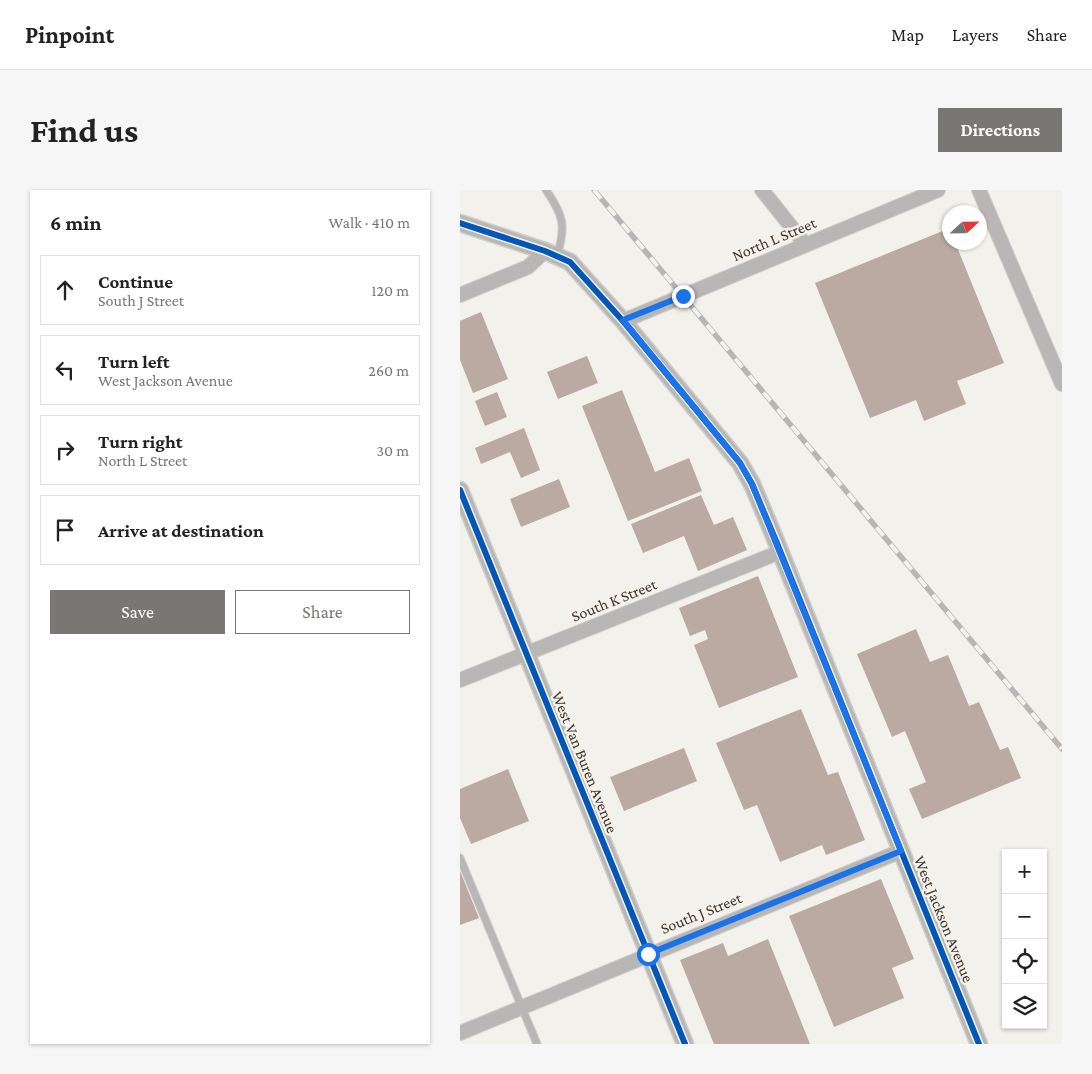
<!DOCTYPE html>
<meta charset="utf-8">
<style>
:root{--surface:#fff;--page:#f6f6f6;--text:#222;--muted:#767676;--line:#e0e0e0;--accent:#797773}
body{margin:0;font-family:"Crimson Pro",serif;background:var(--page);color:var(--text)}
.controls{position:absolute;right:15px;bottom:15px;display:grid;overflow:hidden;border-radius:0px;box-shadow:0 1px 4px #0004}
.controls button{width:45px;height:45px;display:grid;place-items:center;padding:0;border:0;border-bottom:1px solid var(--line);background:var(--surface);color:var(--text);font:25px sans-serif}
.compass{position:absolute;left:482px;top:15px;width:45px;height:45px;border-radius:50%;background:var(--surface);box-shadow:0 1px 4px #0004;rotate:68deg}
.stop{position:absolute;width:15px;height:15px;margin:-11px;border:4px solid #1a73e8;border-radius:50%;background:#fff}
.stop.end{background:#1a73e8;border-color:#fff;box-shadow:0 1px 5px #0008}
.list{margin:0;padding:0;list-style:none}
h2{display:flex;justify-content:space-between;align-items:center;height:65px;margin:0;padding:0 20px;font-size:21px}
h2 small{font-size:16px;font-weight:400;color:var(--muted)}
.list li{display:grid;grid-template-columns:32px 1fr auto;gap:15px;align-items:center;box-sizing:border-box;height:70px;margin:0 10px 10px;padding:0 10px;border:1px solid var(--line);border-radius:0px}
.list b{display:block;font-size:19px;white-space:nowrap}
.list p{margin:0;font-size:16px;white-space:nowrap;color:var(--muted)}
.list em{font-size:16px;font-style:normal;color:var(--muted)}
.actions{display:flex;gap:10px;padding:15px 20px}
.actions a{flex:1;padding:11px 0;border:1px solid var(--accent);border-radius:0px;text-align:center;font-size:18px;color:var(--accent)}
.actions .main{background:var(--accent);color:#fff}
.icon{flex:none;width:28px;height:28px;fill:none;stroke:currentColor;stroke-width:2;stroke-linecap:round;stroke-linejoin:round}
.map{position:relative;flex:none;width:602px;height:854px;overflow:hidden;border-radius:0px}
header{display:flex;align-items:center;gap:30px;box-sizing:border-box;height:70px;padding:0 25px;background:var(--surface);border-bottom:1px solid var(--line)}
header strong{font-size:24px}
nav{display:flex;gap:28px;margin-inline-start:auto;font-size:18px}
.intro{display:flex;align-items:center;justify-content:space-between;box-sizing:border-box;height:120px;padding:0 30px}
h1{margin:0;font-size:35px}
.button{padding:12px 22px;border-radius:0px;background:var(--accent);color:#fff;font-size:18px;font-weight:700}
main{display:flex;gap:30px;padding:0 30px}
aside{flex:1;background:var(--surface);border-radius:0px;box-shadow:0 1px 4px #0004}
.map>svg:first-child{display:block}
.building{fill:#bbaaa1}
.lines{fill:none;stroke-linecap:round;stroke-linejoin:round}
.service-casing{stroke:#d1cfcb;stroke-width:9}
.minor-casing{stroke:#d1cfcb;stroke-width:16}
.tertiary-casing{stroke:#d1cfcb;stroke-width:19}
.service{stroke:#b8b7b6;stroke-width:7}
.minor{stroke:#b8b7b6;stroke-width:14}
.tertiary{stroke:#b8b7b6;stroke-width:16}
.rail-casing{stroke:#b8b6b5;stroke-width:5.5}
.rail{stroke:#f6f2e9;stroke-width:4;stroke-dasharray:11;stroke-linecap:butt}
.cycleway-casing{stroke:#f6f2e9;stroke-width:9}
.cycleway{stroke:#0057b8;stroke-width:6}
.route{stroke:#1a73e8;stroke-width:6}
.labels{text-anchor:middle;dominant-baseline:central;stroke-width:5;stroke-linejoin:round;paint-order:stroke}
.street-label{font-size:16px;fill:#383632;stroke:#f6f2e9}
</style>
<header>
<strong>Pinpoint</strong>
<nav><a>Map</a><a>Layers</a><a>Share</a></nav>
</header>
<div class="intro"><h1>Find us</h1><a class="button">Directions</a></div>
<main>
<aside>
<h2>6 min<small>Walk · 410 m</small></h2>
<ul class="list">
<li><svg class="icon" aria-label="ahead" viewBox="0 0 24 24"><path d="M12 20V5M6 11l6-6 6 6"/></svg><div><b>Continue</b><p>South J Street</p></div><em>120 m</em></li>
<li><svg class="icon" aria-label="left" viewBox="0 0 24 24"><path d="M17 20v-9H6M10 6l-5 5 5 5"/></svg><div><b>Turn left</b><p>West Jackson Avenue</p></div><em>260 m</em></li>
<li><svg class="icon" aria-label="right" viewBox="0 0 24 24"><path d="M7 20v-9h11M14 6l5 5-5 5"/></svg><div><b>Turn right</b><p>North L Street</p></div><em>30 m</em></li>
<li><svg class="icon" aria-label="arrive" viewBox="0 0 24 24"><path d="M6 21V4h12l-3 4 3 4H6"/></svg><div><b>Arrive at destination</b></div></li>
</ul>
<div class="actions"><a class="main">Save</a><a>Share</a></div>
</aside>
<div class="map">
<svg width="602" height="854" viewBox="0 0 602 854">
<rect width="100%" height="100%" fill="#f3f1ec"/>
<g class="building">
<path d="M490,38V52H495L544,173L497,191L506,214L464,231L456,210L410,228L355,93Z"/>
<path d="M21,122L48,189L13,203L0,170V131Z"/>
<path d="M127,166L138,193L98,209L87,182Z"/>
<path d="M162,200L195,282L229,268L242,301L168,331L122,216Z"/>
<path d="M37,202L47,227L25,236L15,211Z"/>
<path d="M64,238L80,280L61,288L50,262L21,274L15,258Z"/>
<path d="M99,289L110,317L61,337L50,309Z"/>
<path d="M241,305L254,335L273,327L287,360L238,381L224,346L183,363L171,334Z"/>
<path d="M298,386L338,487L259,518L234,455L248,449L245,440L230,446L219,418Z"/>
<path d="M456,439L470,472L488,465L509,516L519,512L540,560L548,557L561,588L462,629L449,599L466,592L445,541L432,547L397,464Z"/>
<path d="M341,519L368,585L378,582L405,650L366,665L362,655L320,672L297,615L284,620L256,553Z"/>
<path d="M224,558L237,591L164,621L150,587Z"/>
<path d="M48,579L69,631L11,654L0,628V599Z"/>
<path d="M0,681L19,728L0,735Z"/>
<path d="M421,689L454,769L432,778L444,808L374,837L329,726Z"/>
<path d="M308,749L350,854H254L220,770L263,753L268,766Z"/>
</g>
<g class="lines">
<defs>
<g id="service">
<path d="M86,0C104,26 106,36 97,66"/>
<path d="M0,668L77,854"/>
</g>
<g id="minor">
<path d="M302,0L345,54"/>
<path d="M519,0L602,194"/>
<path d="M0,105L68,77L85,61"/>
<path d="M163,131L478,0"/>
<path d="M0,490L320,362"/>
<path d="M0,843L441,661"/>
</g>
<g id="tertiary">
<path d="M0,33L85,61L110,72L163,131L280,273L292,294L316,351L519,854"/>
<path d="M0,300L225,854"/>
</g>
</defs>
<use href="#service" class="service-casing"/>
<use href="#minor" class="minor-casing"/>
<use href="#tertiary" class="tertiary-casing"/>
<use href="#service" class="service"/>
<use href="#minor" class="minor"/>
<use href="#tertiary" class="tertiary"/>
<defs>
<path id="rail" d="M134,0L602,559"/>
</defs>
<use href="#rail" class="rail-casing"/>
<use href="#rail" class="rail"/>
<defs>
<g id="cycleway">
<path d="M0,33L85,61L110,72L163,131L280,273L292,294L316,351L519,854"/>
<path d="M0,300L225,854"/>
</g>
</defs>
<use href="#cycleway" class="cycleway-casing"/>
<use href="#cycleway" class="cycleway"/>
</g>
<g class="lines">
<path class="route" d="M188,764L441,661L292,294L280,273L163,130L223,106"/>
</g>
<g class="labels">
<g class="street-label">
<text transform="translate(314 49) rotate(-23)">North L Street</text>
<text transform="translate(154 410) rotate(-22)">South K Street</text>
<text transform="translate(125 572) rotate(68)">West Van Buren Avenue</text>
<text transform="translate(241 723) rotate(-22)">South J Street</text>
<text transform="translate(484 729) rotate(68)">West Jackson Avenue</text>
</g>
</g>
</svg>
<div class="controls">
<button>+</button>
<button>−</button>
<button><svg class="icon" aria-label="locate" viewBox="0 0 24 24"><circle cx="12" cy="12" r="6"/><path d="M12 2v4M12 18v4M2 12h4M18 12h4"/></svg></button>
<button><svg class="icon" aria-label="layers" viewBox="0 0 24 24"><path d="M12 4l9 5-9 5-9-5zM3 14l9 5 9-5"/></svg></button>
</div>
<svg class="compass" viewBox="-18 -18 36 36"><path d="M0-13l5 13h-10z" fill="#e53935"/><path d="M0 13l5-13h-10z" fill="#767676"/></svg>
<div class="stop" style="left:188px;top:764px"></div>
<div class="stop end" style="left:223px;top:106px"></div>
</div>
</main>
